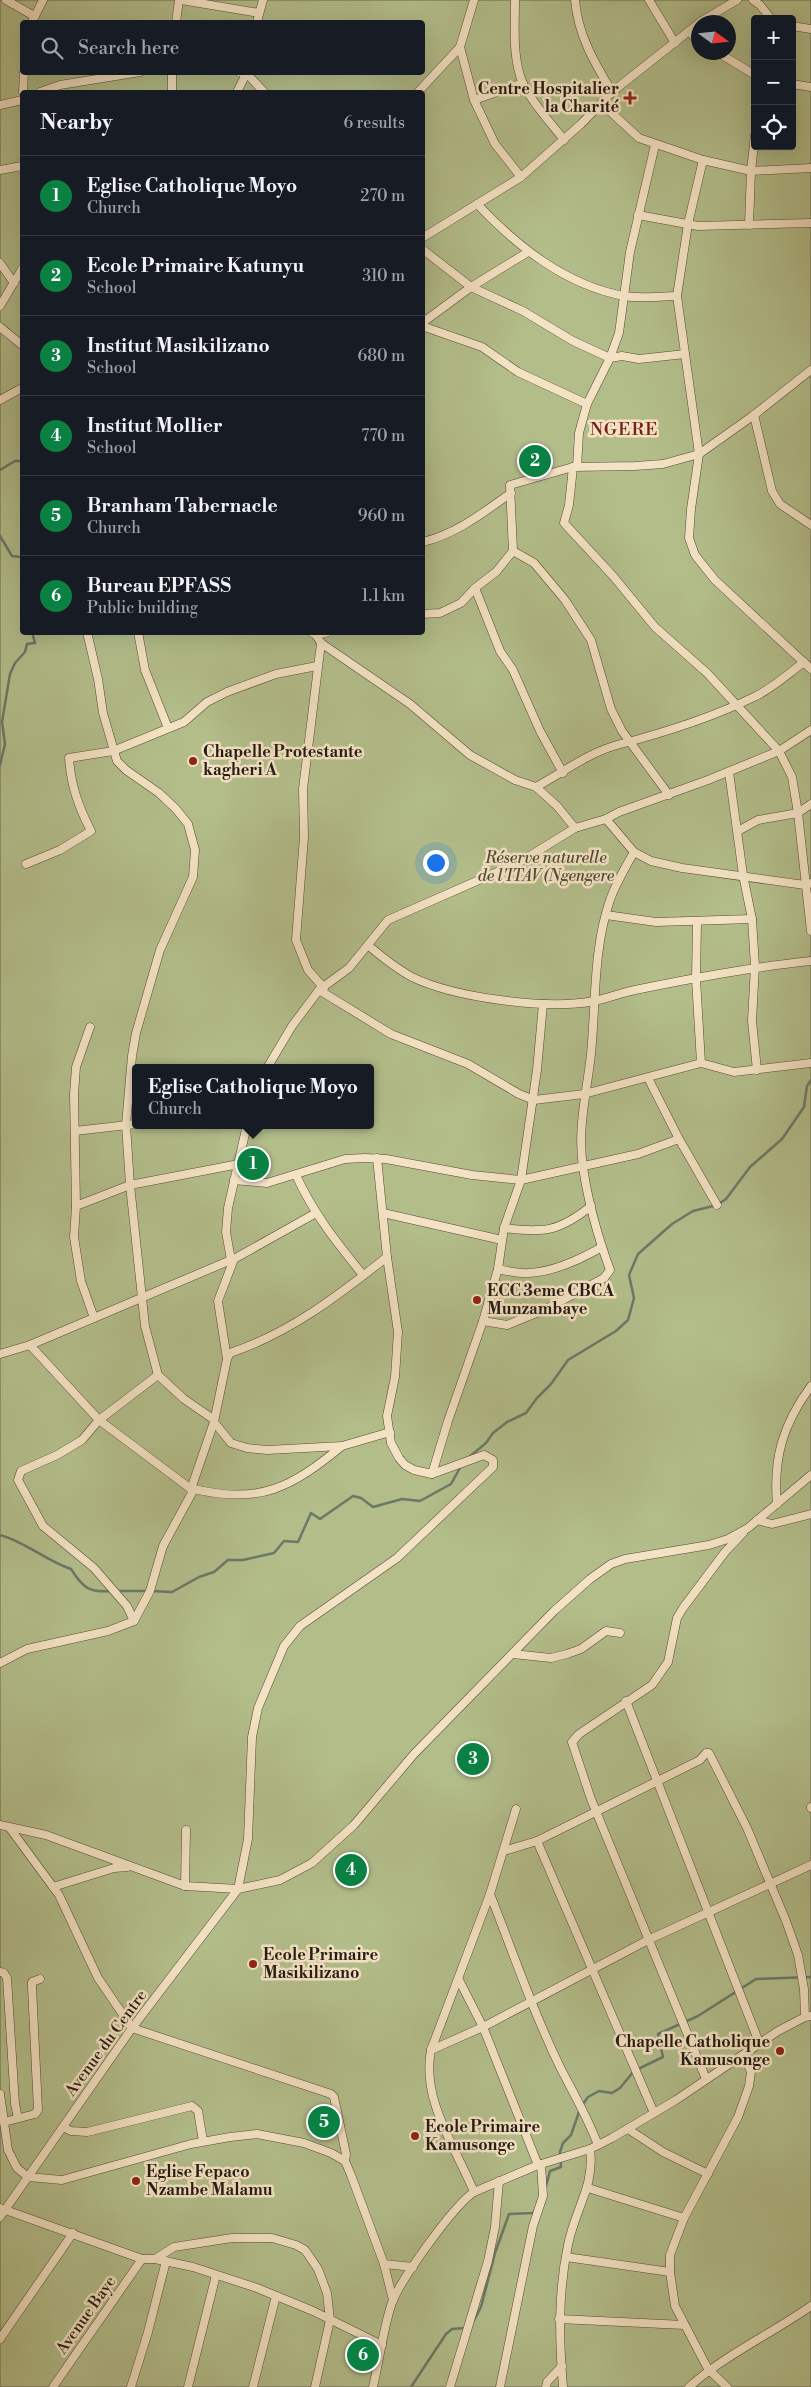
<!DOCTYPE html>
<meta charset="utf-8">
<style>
:root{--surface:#171b24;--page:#242831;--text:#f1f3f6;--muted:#9ea1a6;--line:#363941;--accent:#0b8043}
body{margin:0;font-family:"Libre Bodoni",serif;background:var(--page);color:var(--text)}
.controls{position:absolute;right:15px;top:15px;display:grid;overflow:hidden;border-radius:5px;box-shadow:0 5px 20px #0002}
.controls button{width:45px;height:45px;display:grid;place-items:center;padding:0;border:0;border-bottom:1px solid var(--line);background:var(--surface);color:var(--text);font:25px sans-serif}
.compass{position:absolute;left:691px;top:15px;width:45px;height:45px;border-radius:50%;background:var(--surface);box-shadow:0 5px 20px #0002;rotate:105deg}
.you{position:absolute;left:435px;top:862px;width:18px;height:18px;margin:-12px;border:4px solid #fff;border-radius:50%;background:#1a73e8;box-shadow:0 0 0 8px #1a73e833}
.badge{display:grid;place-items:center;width:32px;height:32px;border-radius:50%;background:var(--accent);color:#fff;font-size:16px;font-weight:700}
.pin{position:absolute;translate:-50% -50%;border:2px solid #fff;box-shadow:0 1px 5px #0006}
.popup{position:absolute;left:132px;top:1064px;width:242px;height:65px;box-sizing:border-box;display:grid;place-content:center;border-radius:5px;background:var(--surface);filter:drop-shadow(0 1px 4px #0005);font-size:16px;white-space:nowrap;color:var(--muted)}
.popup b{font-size:19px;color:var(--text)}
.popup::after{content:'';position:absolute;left:50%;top:100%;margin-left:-10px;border:10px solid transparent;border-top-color:var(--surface)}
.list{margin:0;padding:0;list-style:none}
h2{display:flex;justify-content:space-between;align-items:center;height:65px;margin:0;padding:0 20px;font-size:21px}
h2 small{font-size:16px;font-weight:400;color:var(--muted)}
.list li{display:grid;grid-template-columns:32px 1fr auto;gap:15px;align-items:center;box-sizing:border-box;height:80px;padding:0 20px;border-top:1px solid var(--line)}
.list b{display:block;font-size:19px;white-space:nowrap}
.list p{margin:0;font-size:16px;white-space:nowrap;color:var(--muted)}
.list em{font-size:16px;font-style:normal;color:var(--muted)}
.icon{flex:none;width:28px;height:28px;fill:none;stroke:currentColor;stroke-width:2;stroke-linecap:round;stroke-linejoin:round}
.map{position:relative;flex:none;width:811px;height:2387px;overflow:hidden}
.search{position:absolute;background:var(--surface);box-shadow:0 5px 20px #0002;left:20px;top:20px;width:405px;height:55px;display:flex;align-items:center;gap:12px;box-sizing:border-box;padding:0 18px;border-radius:5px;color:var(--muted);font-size:19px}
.panel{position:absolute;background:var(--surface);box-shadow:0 5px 20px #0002;left:20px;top:90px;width:405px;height:545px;border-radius:5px}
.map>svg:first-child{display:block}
.green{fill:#b2bd8a;stroke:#6b6c4e;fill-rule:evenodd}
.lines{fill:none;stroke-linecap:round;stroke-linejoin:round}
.stream{stroke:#6a7969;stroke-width:2.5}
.minor-casing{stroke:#564837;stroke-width:9}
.minor{stroke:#f3e2c3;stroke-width:8}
.poi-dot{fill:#8f2418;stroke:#f3e2c3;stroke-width:2}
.labels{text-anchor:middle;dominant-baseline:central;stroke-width:5;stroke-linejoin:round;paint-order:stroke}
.poi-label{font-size:16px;font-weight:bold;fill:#241a13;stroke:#f3e2c3;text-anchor:start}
.park-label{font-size:16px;font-style:italic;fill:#4f4b37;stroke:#f3e2c3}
.street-label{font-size:16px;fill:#241a13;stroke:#f3e2c3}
.neighbourhood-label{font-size:18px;letter-spacing:1px;fill:#7a1f14;stroke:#f3e2c3}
</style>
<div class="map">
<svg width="811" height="2387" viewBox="0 0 811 2387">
<rect width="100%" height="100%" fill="#ecd2a3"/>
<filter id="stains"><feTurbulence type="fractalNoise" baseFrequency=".004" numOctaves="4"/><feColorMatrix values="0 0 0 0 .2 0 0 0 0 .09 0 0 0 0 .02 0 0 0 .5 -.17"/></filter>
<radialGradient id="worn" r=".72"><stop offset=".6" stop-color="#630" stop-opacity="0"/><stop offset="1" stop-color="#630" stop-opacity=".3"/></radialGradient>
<path class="green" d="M0,0H811V2387H0ZM755,19H792V146H755ZM22,22H422V72H22ZM698,22H728V52H698ZM22,92H422V632H22ZM136,1068H370V1125H136Z"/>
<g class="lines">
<g class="stream">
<path d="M0,470L15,461H22"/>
<path d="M0,536L12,556L22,557"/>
<path d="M22,588V595"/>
<path d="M0,765L5,744L2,722L10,674L15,663L25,652L27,644L35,643L32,632"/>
<path d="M468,1458L486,1443L493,1433L507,1422L526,1413L537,1398L551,1384L568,1360L616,1331L628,1320L634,1298L629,1275L638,1254L672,1224L693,1211L717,1205L726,1199L750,1167L782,1139L804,1107L807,1086L811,1080"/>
<path d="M0,1535C26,1542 46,1561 71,1569C83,1588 89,1593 112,1591"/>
<path d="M118,1591H147"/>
<path d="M152,1591L172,1592L199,1577L214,1572L228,1560H243L274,1553L284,1541L298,1542L311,1513L320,1519L353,1496L361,1498L373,1507L402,1499L420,1501L451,1484L461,1466"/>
<path d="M583,2104L588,2097L599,2091L612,2093L620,2088L634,2071L663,2057L658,2034L698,2016L756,1979L811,1977"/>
<path d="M545,2190L550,2171L561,2167L560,2152L563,2143L571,2135L580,2109"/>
<path d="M472,2324L481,2307L495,2253L509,2214L533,2213L535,2210"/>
<path d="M411,2387L446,2334L452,2329L465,2328"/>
</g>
<defs>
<g id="minor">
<path d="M6,0L34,16"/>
<path d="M181,0L259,13"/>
<path d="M515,0C515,27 512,58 523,84C533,104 550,122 564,140"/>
<path d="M575,0C578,35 594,62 612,92"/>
<path d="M649,0L675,43"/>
<path d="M753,0L760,5L771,19"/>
<path d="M32,22L43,0"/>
<path d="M176,22L179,0"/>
<path d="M257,22L263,0"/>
<path d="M700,22L737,0"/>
<path d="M792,26L811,29"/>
<path d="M689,31L698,41"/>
<path d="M460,47L474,100L495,144L521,177"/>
<path d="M717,52L755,75"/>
<path d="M172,72V92"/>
<path d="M239,72L247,74L264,92"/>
<path d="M792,84L811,87"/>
<path d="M23,92L24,72"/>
<path d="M40,92L60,85L140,72"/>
<path d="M237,92L247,72"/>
<path d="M418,92L460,47L474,0"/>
<path d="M474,100L523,83"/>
<path d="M602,104L639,138L703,160L751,171L811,168"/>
<path d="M0,105L22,100"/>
<path d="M703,160L688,224L677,296L699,454L691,509L689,538L695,555L715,580L811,669"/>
<path d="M0,170L22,166"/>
<path d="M477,204C517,246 565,285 624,296C641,299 660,296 677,296"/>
<path d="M638,215L698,226L811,223"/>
<path d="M749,225L751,171L755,135"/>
<path d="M422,238L521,177L581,124L612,92L698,24"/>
<path d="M422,249L471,287L523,311L573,341L610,358L622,356L639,359L685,354"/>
<path d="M0,263L14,283"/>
<path d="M0,306L22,269"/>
<path d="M422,323L471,287L528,252"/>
<path d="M422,326L482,347L518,372L587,404"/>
<path d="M0,327L22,345"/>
<path d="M0,400L22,388"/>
<path d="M754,415L772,491L780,504L811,525"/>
<path d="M573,467L569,505L564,523L613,576L655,627L707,673L779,751L792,777L798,813L811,931"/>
<path d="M577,467L579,433L587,404L610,358L619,333L630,252L655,145"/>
<path d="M422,542C455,535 484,512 511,493"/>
<path d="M513,551L534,563L565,600L591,640L611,709L622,731L669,795"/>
<path d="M475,588L500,651L513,670L540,731L563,773"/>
<path d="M422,614L440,613L461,603L475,588L496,572L513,551L510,485L573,467L635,466L663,464L699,454L754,415L811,370"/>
<path d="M87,632L98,679L103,713L117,761L126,770L159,793L176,809L188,824L195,850L193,877L160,950L136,1033L132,1056L126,1125L130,1185L145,1326L158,1375L184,1399L213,1419"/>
<path d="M138,632L145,670L168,728"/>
<path d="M311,632L316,635L328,632"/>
<path d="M316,635L321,643L410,704L470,755L515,780L536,787L557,806L575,828"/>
<path d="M321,643L303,789L304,837L296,940L308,970L324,988"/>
<path d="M729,772L743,875L752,919L755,966L752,1021L757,1070"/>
<path d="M536,787C562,773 588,753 617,745C663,733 711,718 754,697C773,688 788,674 804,662"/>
<path d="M606,819L634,852L651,861L682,868L805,885L811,883"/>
<path d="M738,831L758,820L798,813L811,804"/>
<path d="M26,864L60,850L91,831C78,806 71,785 69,758L113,751L184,722L207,702L227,692L276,674L317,666"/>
<path d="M606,915L656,922L752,919"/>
<path d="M697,921L696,979L701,1063"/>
<path d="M369,946C382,957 397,969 412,977C455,998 548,1010 595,1001C608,998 621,993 635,990C693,978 752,967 811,961"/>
<path d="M319,990L391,1034L468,1064L519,1094L534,1100L584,1094L701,1063L734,1072L811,1063"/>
<path d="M90,1027L76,1067L74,1094L76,1206L74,1237L81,1281L94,1318"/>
<path d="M267,1068L292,1026L319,990L349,968L388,920L520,862L575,828L606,819L619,812L708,780L779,751L811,730"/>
<path d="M648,1078L679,1139L717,1205"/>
<path d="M75,1131L136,1124"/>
<path d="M296,1175C313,1213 337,1243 363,1275"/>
<path d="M234,1180L267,1183L345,1159L365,1158L386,1159L472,1175L521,1180L638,1154L679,1139"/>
<path d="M76,1206L130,1185L239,1164"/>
<path d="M383,1213L502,1240"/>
<path d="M504,1228C543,1233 559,1232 591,1206"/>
<path d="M234,1259L316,1213"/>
<path d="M498,1269C507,1271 519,1274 529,1273C554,1272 581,1259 602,1247"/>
<path d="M483,1321L507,1325L546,1309L604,1278L610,1270C598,1237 588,1202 583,1167C577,1129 587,1091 591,1054C596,1003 593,949 610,900C616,883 625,868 634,852"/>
<path d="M30,1345L99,1420L191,1489"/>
<path d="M0,1354L30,1345L231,1260"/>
<path d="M227,1359L230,1353C290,1333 339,1295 387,1257"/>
<path d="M214,1422L231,1443L247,1448L267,1450L342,1446L390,1432"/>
<path d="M432,1474L448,1421L483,1321L498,1269L504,1228L521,1180L537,1070L543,1004"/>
<path d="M194,1489C260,1505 292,1487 342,1446"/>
<path d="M777,1504C773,1458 783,1424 811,1386"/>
<path d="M757,1520L772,1524L811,1514"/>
<path d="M134,1621L127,1606L94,1568L43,1526L18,1480L21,1471L57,1455L82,1440L99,1420L158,1375"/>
<path d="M513,1654L551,1658L567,1654L581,1649L606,1631L620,1633"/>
<path d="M0,1663L27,1649L108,1631L134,1621L150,1591L163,1546L194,1489H191L214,1422L227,1359L218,1301L234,1259L231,1260L226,1232L228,1208L247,1125"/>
<path d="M626,1701L760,2045"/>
<path d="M811,1807V1808"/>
<path d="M0,1825L46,1835L185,1886L238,1889L280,1880L312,1863L354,1825L414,1754L554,1611L590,1579L611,1564L625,1559L709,1545L728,1539L748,1528L811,1475"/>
<path d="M9,1827L59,1895L98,1978L132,2028L331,2094L334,2097L346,2154L345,2161"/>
<path d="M537,1841L654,2113"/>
<path d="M504,1851L537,1841L700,1760L706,1753H709L747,1828L786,1921L798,1955L804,1989L805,2017"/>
<path d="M185,1886L186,1830"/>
<path d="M53,1887L114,1868L127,1867"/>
<path d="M490,1894C513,1952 533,2012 561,2069C574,2094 588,2118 598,2145"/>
<path d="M0,1972L4,1973L7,1978L15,2104L18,2118"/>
<path d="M459,1980L483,2027L538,2165"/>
<path d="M431,2050L483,2027L648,1940L811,1865"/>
<path d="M706,2079L591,1799L572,1742L579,1734L652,1685L668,1662L677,1618L683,1608L725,1552L743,1533"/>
<path d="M0,2094L8,2150L17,2168L28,2177L62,2180L191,2144L230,2137L257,2134L304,2143L331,2153L345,2161L351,2175L384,2264L393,2300"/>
<path d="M4,2122L35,2114L38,2110L32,1987V1982L40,1979"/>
<path d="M63,2127L71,2131L87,2132L192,2106L198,2111L203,2141"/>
<path d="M628,2129L663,2152L708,2174"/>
<path d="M588,2188L684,2218"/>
<path d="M474,2192C456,2148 421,2100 431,2050L490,1894L516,1809"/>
<path d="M0,2208L142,2259H155L193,2267L257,2288L313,2311L382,2345"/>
<path d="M0,2217L132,2028L238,1889L248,1839L252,1737L258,1708L284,1646L300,1626L397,1558L493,1467V1460L484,1455L432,1474L414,1470L405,1465L399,1458L391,1443L387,1416L395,1377L398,1332L387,1257L377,1158"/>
<path d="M566,2257L670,2272"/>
<path d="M155,2259L174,2247L232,2238H272L296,2245L305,2250L318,2269L327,2293L330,2320L315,2387"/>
<path d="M384,2264L413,2267"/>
<path d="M559,2319L684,2325"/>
<path d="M0,2339L73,2233"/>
<path d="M53,2387L142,2259"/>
<path d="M131,2387L148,2332L166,2261"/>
<path d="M188,2387L216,2275"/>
<path d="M253,2387L276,2296"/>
<path d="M373,2387C379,2362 384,2323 393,2300C403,2277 453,2206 474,2192L538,2165L590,2149L612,2138L676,2100L778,2031L805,2017L811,2016"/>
<path d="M450,2387L488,2261L495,2227L499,2181"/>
<path d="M500,2387L533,2226L543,2196L541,2164"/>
<path d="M546,2387L547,2382L562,2366"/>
<path d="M563,2387C559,2339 558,2292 568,2245C575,2209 595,2186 590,2149"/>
<path d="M689,2387C725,2355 771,2334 811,2306"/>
<path d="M727,2387L708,2369L675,2306L670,2272V2255L684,2218L738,2117L749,2086L751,2072L744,2055"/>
</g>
</defs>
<use href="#minor" class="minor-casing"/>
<use href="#minor" class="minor"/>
</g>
<g class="poi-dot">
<path d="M627.5 90.5h5v5h5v5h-5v5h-5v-5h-5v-5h5z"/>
<circle cx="193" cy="761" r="5"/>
<circle cx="477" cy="1300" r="5"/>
<circle cx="253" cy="1964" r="5"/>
<circle cx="780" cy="2051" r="5"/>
<circle cx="415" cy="2136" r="5"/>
<circle cx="136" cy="2181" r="5"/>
</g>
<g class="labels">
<g class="poi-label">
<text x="619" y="89" text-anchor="end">Centre Hospitalier<tspan x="619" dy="18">la Charité</tspan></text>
<text x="203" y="752">Chapelle Protestante<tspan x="203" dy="18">kagheri A</tspan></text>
<text x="487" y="1291">ECC 3eme CBCA<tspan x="487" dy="18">Munzambaye</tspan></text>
<text x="263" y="1955">Ecole Primaire<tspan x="263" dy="18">Masikilizano</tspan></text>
<text x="770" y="2042" text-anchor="end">Chapelle Catholique<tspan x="770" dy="18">Kamusonge</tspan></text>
<text x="425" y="2127">Ecole Primaire<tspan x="425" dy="18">Kamusonge</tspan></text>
<text x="146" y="2172">Eglise Fepaco<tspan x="146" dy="18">Nzambe Malamu</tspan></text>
</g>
<g class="park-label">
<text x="546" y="858">Réserve naturelle<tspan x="546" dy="18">de l'ITAV (Ngengere</tspan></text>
</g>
<g class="street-label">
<text transform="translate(106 2043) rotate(-54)">Avenue du Centre</text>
<text transform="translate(86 2315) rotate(-55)">Avenue Baye</text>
</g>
<g class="neighbourhood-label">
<text x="624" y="429">NGERE</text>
</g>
</g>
<rect width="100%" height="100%" filter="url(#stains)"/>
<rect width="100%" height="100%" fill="url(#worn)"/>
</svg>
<div class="controls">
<button>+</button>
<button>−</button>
<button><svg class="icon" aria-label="locate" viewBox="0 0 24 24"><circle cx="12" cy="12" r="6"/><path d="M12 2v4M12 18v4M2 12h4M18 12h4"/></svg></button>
</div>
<svg class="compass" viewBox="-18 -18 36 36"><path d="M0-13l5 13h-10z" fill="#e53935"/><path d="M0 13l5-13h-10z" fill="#9ea1a6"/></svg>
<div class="you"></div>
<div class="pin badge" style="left:253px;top:1164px">1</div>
<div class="popup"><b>Eglise Catholique Moyo</b>Church</div>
<div class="pin badge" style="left:535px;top:461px">2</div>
<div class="pin badge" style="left:473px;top:1759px">3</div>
<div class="pin badge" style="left:351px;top:1870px">4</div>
<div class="pin badge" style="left:324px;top:2122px">5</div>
<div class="pin badge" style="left:363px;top:2355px">6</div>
<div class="search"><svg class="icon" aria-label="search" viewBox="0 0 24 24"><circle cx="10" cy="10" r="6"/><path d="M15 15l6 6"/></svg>Search here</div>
<section class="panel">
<h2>Nearby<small>6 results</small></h2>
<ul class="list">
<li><span class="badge">1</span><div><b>Eglise Catholique Moyo</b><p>Church</p></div><em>270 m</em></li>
<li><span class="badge">2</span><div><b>Ecole Primaire Katunyu</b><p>School</p></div><em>310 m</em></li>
<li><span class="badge">3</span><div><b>Institut Masikilizano</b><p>School</p></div><em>680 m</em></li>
<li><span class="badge">4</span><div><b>Institut Mollier</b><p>School</p></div><em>770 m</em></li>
<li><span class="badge">5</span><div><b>Branham Tabernacle</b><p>Church</p></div><em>960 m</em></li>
<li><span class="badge">6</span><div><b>Bureau EPFASS</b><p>Public building</p></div><em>1.1 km</em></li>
</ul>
</section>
</div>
